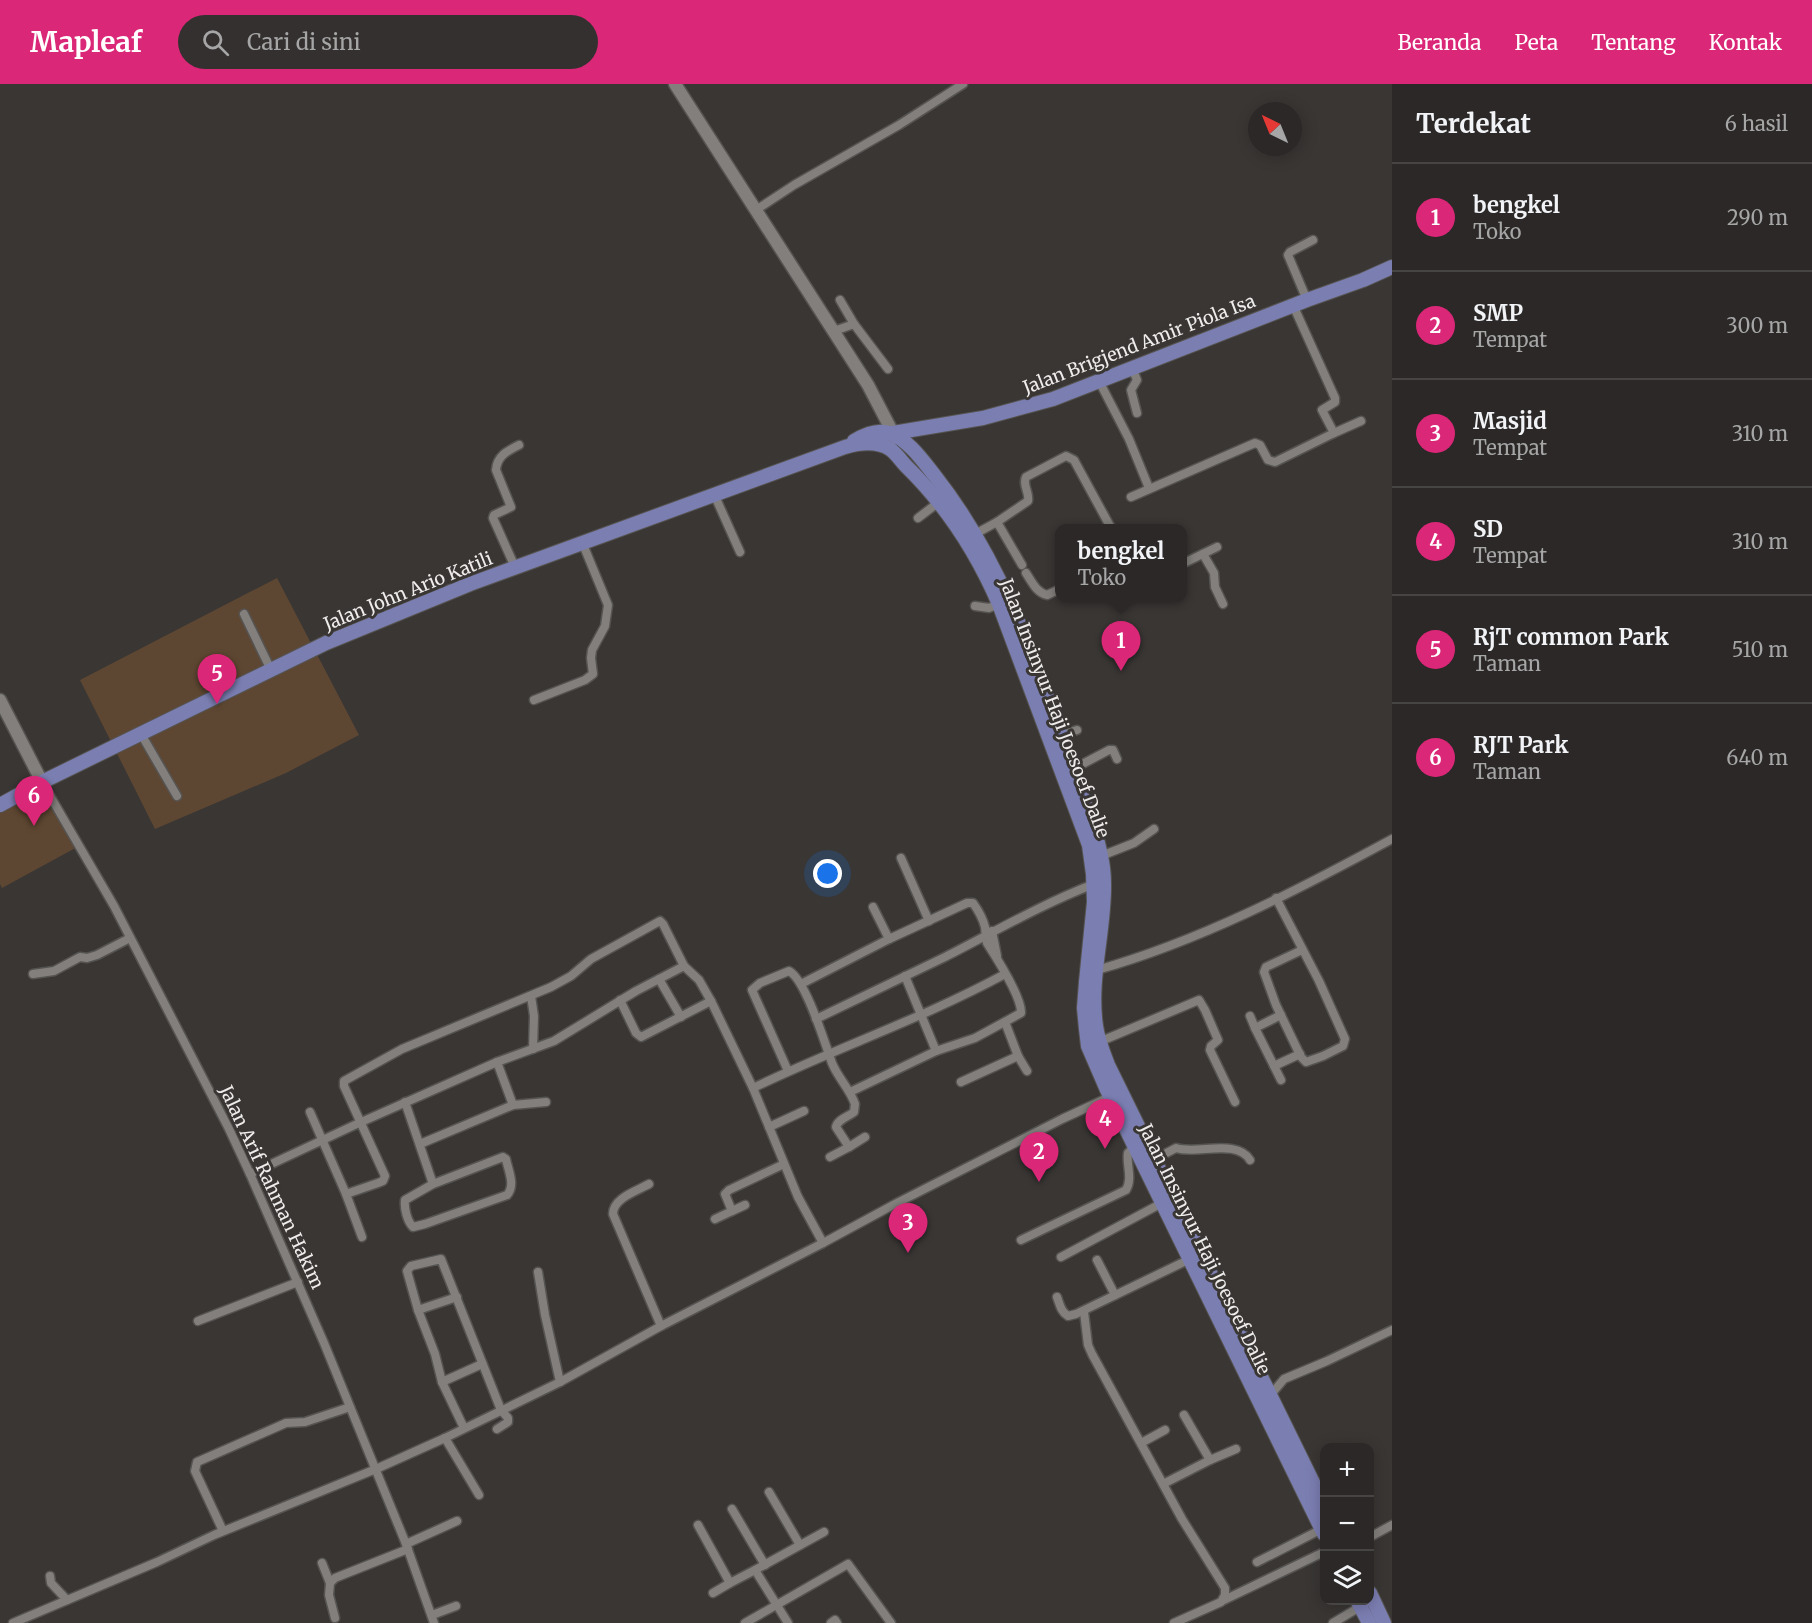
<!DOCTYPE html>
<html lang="id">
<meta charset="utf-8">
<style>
:root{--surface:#2b2827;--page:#33302f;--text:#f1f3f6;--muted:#a6a6a7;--line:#474444;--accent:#db2777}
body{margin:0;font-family:Merriweather,serif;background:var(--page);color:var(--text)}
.controls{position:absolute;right:18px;bottom:18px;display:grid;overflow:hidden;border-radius:12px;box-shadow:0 3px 15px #0003}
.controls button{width:54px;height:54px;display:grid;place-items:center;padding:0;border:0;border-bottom:2px solid var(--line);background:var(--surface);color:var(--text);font:30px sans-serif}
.compass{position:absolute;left:1248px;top:18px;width:54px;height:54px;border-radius:50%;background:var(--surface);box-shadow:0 3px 15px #0003;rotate:317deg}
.you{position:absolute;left:828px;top:790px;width:21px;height:21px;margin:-15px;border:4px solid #fff;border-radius:50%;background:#1a73e8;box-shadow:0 0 0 9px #1a73e833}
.badge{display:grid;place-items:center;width:39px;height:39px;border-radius:50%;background:var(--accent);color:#fff;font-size:20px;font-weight:700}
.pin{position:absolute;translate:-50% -50px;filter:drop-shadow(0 2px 3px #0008)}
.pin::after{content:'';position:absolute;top:32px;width:21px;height:18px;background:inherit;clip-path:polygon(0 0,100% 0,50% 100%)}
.popup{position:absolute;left:1055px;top:440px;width:132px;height:78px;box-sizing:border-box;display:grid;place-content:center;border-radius:12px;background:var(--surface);filter:drop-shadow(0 2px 4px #0005);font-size:20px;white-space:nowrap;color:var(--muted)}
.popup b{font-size:22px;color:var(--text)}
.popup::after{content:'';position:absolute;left:50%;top:100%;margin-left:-12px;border:12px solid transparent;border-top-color:var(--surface)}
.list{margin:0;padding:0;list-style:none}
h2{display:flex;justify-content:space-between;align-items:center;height:78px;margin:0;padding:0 24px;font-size:26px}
h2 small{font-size:20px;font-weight:400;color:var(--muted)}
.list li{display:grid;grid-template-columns:39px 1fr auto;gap:18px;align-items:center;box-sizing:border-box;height:108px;padding:0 24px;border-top:2px solid var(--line)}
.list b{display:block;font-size:22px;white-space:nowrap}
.list p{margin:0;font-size:20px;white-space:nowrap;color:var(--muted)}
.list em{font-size:20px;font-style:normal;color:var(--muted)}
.icon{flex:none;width:33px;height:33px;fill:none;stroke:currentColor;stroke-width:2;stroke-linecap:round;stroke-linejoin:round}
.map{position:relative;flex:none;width:1392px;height:1539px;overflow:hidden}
header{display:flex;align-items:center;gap:36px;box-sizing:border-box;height:84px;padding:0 30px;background:var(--accent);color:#fff}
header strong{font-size:28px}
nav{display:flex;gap:33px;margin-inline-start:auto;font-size:21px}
.search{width:420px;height:54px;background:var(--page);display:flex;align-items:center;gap:15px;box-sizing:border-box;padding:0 21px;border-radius:33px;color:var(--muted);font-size:22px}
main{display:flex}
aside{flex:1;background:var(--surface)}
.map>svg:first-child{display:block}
.green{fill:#5e4732}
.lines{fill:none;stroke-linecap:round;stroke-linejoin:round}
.street-casing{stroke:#565452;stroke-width:11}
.secondary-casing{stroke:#565452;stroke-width:15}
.primary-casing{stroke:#565452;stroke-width:16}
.street{stroke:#827f7c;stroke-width:8}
.secondary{stroke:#827f7c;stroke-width:12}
.primary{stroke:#7b7eb1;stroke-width:14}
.labels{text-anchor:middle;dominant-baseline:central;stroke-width:6;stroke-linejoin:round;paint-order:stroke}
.street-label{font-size:18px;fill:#efedec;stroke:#393634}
</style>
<header>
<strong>Mapleaf</strong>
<div class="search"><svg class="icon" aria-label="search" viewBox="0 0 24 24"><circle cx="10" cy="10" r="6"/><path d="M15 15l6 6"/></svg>Cari di sini</div>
<nav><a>Beranda</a><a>Peta</a><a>Tentang</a><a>Kontak</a></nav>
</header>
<main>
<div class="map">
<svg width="1392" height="1539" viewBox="0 0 1392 1539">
<rect width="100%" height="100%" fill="#393634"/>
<g class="green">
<path d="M277,494L359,651L286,689L155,745L80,596Z"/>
<path d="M43,700L79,762L2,804L0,800V722Z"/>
</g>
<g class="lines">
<defs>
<g id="street">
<path d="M756,126L794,101L899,41L963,0"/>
<path d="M840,216L854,240L888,285"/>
<path d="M1307,216L1288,171L1290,168L1313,156"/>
<path d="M834,247L854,240"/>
<path d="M1132,284L1137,296L1131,306L1137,329"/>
<path d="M1099,297L1129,355L1149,404"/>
<path d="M1334,349L1361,337"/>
<path d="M714,410L740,468"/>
<path d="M1131,413L1255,359L1260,361L1268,376L1275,378L1334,349L1322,326L1335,318V314L1293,221"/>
<path d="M918,434L939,418"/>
<path d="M997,438L1028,417C1030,409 1022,401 1026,393L1066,372L1074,376L1111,444"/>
<path d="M975,450L997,438L1022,481"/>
<path d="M1203,470L1214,489L1215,503L1223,520"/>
<path d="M1182,480L1217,463"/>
<path d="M515,483L493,434L494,431L511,423L496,386C497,372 507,367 519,361"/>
<path d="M1026,489C1032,498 1036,508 1047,511L1060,505"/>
<path d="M975,522L989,524L999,520"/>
<path d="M244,530L271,586"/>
<path d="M534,616L585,596L593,590L591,574L592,566L605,542L608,521L582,458"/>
<path d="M141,650L177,712"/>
<path d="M1061,651L1077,646"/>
<path d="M1073,685L1109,666H1113L1117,675"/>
<path d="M42,698L114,822L229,1045L250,1090L324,1259L406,1460L434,1539"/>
<path d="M1101,772L1134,759L1154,745"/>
<path d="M901,774L929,837"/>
<path d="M1276,814L1319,897L1345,955L1343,962L1323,972L1306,978L1301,973L1276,921L1264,888L1266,883L1302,866"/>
<path d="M873,823L889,855"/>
<path d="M992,847L997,872"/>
<path d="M1097,886C1200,857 1298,806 1392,755"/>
<path d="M33,890L54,887L80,873L87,874L97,871L130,854"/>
<path d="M905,892L936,967"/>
<path d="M659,895L681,933"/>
<path d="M801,900L889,855L967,819H973C978,826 983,835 985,843C986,849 985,853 987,859C996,873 1022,913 1021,929L975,954L936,967L850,1008"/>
<path d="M531,912L534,932L533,965"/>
<path d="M620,916L636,949L641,953L711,917L753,1004L798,1113L823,1159"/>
<path d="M1281,931L1255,944L1274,982L1300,970"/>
<path d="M1250,932L1255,944"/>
<path d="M816,935C859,914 902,894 945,873C994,848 1042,820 1094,800"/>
<path d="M1005,938L1018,972L1027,987"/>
<path d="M1099,958L1199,916L1205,926L1218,956L1211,962L1210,966L1235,1018"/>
<path d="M1274,982L1281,996"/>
<path d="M788,987L752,906L760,899L789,887C806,896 825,960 832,979C838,994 850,1005 855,1020L854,1028C848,1033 838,1035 836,1043L849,1063L830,1073"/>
<path d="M961,998L1018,972"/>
<path d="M753,1004C836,964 924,934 1005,890"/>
<path d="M405,1018L433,1100L503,1073L506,1075C508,1086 516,1101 507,1111L425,1140L413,1143C407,1137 404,1124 405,1116L433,1100"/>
<path d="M513,1021L546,1018"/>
<path d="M310,1028L346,1110L362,1153"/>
<path d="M769,1043L804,1027"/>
<path d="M420,1060L513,1021L497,978"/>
<path d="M849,1063L865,1053"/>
<path d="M1155,1075L1176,1064C1196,1071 1237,1054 1250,1076"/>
<path d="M250,1090L359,1039L497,978L554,957L636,907L684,882"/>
<path d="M649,1100C637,1107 613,1114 613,1130L661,1242"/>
<path d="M346,1110L378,1099L383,1097L385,1092L344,1002V997L402,965L551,903L571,892L591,875L660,837L663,840L684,882L699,896L711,917"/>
<path d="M732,1127L745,1121"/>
<path d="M715,1135L732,1127L725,1110L729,1106L784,1080"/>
<path d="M1021,1156L1126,1106C1133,1094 1126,1081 1128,1069L1135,1062"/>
<path d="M1061,1173L1162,1119"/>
<path d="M1097,1176L1115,1211"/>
<path d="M538,1188L545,1231L560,1298"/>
<path d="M457,1213L418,1226L435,1270L442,1298L464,1344"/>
<path d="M1057,1213C1060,1221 1061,1228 1068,1232L1076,1230L1190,1175"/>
<path d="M418,1226L407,1187L411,1182L441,1175L501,1326L508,1334V1338L497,1345"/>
<path d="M1084,1228L1088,1261L1092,1270L1182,1435L1225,1504V1511L1221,1518L1174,1539"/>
<path d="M198,1237L298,1198"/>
<path d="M442,1298L482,1280"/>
<path d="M1268,1314L1284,1295L1327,1277L1392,1246"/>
<path d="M445,1354L479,1411"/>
<path d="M1141,1359L1165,1346"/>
<path d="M1210,1376L1236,1365"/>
<path d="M1163,1400L1210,1376L1184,1331"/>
<path d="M769,1408L800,1461"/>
<path d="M732,1425L765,1481"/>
<path d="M698,1441L730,1499L755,1486L788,1539"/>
<path d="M223,1447L195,1387L197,1378L286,1339L305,1338L350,1323"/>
<path d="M1370,1453L1392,1441"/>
<path d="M406,1460L457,1437"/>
<path d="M1257,1478L1322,1445"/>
<path d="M322,1479L330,1499"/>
<path d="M755,1486L824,1448"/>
<path d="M50,1492L51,1499L67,1516"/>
<path d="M713,1509L730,1499"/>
<path d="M1224,1516L1324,1468"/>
<path d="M432,1531L456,1522"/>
<path d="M335,1534L329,1511L330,1499L335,1494L345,1490L408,1465"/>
<path d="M13,1539L157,1478L214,1451L376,1385L445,1354L560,1298L661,1242L823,1159L895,1120L1062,1035L1114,1011"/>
<path d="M745,1539L848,1480L891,1539"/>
<path d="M831,1539L835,1536L837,1539"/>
<path d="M1333,1539L1373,1515"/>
</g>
<g id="secondary">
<path d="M675,0L868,301L893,349L891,356"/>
<path d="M0,616L42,698"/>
</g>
<g id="primary">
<path d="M893,349L983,334L1053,315L1307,216L1363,196L1392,183"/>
<path d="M854,357C864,351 877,345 889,349C908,355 923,377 935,392C1016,495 1049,624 1094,744C1099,762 1104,780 1104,799C1105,846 1089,894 1096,942C1098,956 1103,968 1108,981L1324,1421"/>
<path d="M0,721L42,698L326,559L470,500L845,363C859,359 877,357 890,365C897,370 901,377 906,382C946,421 977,469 999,520L1089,761L1093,790L1094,818L1086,898L1084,924L1086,945L1088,962L1107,1006L1324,1450"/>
<path d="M1370,1509L1384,1539"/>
<path d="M1357,1516L1369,1539"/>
</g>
</defs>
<use href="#street" class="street-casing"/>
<use href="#secondary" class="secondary-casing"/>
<use href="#primary" class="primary-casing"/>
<use href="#street" class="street"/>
<use href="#secondary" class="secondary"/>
<use href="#primary" class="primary"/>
</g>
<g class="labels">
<g class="street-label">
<text transform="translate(1139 260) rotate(-21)">Jalan Brigjend Amir Piola Isa</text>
<text transform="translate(408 507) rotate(-22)">Jalan John Ario Katili</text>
<text transform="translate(1055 624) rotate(69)">Jalan Insinyur Haji Joesoef Dalie</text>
<text transform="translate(272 1103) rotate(65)">Jalan Arif Rahman Hakim</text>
<text transform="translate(1205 1165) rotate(64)">Jalan Insinyur Haji Joesoef Dalie</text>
</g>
</g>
</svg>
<div class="controls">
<button>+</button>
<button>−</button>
<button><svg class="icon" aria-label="layers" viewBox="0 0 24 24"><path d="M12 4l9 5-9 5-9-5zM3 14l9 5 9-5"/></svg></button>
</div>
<svg class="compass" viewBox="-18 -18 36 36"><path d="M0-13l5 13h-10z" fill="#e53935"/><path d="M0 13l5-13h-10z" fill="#a6a6a7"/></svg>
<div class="you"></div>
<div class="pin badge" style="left:1121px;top:587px">1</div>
<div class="popup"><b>bengkel</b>Toko</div>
<div class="pin badge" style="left:1039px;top:1098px">2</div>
<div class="pin badge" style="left:908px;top:1169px">3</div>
<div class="pin badge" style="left:1105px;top:1065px">4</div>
<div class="pin badge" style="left:217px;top:620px">5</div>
<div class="pin badge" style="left:34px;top:742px">6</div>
</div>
<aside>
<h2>Terdekat<small>6 hasil</small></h2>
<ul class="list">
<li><span class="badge">1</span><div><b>bengkel</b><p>Toko</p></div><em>290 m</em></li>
<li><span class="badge">2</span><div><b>SMP</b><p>Tempat</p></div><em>300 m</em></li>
<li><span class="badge">3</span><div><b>Masjid</b><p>Tempat</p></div><em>310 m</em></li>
<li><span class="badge">4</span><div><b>SD</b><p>Tempat</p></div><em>310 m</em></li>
<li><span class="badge">5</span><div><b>RjT common Park</b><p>Taman</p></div><em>510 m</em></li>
<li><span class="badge">6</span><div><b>RJT Park</b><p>Taman</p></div><em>640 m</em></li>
</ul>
</aside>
</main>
